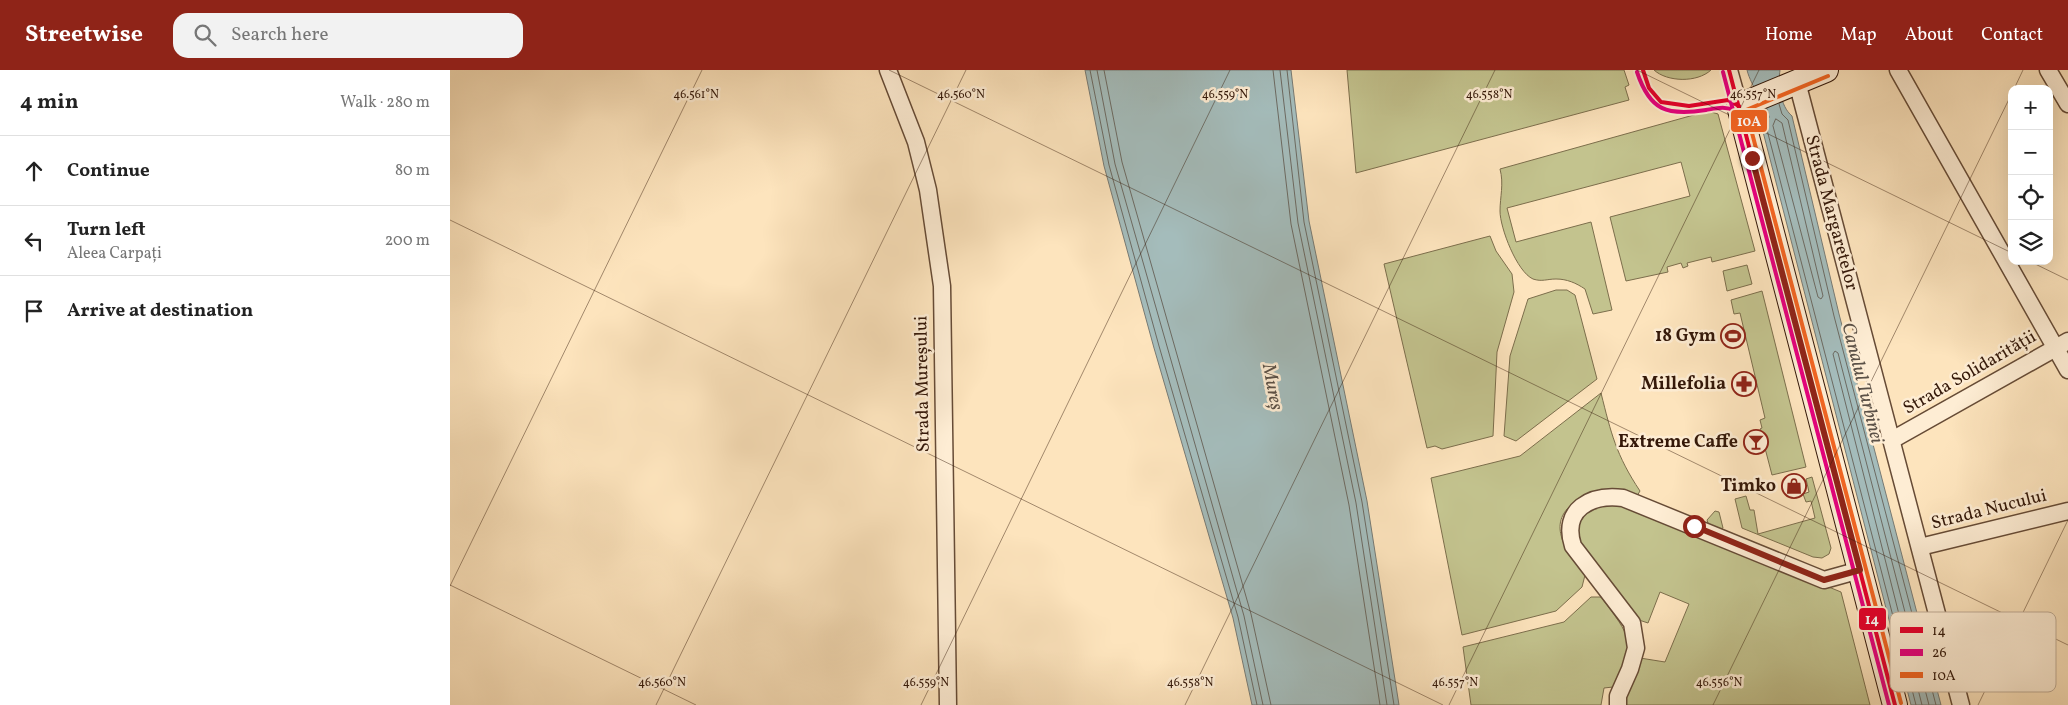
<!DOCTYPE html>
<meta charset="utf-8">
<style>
:root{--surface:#fff;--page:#f2f2f2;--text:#222;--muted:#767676;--line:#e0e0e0;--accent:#8f2418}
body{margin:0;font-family:Vollkorn,serif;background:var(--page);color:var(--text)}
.controls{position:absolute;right:15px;top:15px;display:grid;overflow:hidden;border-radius:10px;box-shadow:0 5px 20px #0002}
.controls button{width:45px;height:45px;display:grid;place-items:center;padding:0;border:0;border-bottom:1px solid var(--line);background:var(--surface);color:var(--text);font:25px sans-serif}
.stop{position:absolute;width:15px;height:15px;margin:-11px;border:4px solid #8f2418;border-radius:50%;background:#fff}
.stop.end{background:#8f2418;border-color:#fff;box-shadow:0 1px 5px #0008}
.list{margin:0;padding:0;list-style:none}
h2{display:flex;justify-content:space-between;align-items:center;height:65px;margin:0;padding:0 20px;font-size:21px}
h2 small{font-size:16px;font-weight:400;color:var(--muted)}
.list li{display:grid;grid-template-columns:32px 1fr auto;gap:15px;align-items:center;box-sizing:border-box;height:70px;padding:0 20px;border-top:1px solid var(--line)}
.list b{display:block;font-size:19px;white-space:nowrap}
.list p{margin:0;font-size:16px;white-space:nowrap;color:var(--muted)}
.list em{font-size:16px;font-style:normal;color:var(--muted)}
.icon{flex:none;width:28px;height:28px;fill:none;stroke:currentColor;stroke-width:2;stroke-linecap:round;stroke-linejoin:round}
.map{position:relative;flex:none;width:1618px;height:635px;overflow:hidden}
header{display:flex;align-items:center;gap:30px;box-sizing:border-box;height:70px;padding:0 25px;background:var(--accent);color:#fff}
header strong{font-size:24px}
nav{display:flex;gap:28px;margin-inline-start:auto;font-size:18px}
.search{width:350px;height:45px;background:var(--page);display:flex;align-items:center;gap:12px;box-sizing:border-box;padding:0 18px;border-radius:15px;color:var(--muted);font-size:19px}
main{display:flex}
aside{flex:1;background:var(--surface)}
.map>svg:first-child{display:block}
.green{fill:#c3c38e;stroke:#7c6e4c}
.water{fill:#a4bcbb;stroke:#777a74}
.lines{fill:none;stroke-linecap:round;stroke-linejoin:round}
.shore{stroke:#6c6a62;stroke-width:1}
.street-casing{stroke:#664b36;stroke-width:19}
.secondary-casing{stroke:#341809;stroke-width:26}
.street{stroke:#feedd4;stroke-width:16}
.secondary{stroke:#feedd4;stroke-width:24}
.bus-1-casing{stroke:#feedd4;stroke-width:8}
.bus-2-casing{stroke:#feedd4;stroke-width:8}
.bus-3-casing{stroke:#feedd4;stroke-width:8}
.bus-1{stroke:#e4002b;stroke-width:4}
.bus-2{stroke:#e5007d;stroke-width:4}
.bus-3{stroke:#f26522;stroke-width:4}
.route{stroke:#8f2418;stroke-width:6}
.ticks{fill:none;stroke:#341809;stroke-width:1;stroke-opacity:0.45}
.labels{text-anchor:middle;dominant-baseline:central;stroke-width:5;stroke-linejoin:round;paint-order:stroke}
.street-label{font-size:18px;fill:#341809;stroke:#feedd4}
.poi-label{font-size:18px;font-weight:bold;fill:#341809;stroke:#feedd4;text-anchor:end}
.water-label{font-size:19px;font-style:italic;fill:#5b5147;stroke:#feedd4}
.key{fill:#feedd4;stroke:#c1ad97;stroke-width:1}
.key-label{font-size:14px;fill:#341809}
.ticks-label{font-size:12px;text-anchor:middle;fill:#341809;stroke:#feedd4;stroke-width:5;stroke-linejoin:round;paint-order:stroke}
.line-badge{stroke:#feedd4;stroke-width:2}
.badge-label{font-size:14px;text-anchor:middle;font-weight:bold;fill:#fff}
</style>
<header>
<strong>Streetwise</strong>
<div class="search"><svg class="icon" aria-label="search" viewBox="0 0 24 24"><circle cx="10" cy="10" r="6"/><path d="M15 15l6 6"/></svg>Search here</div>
<nav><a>Home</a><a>Map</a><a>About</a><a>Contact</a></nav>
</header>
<main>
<aside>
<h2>4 min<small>Walk · 280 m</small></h2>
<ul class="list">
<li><svg class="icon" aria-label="ahead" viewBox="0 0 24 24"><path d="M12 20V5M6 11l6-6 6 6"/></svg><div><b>Continue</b></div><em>80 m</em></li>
<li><svg class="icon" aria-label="left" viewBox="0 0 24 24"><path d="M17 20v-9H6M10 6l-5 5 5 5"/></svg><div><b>Turn left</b><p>Aleea Carpați</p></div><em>200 m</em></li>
<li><svg class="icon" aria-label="arrive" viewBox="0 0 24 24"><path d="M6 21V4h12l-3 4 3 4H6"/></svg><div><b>Arrive at destination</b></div></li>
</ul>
</aside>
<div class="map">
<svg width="1618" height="635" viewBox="0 0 1618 635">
<rect width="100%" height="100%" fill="#fde4bd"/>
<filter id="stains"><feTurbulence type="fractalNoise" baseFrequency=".004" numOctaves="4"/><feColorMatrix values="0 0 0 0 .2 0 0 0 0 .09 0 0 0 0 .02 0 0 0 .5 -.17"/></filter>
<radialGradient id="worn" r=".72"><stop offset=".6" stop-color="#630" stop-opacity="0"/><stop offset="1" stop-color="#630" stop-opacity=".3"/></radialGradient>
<g class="green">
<path d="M897,0H1174L1179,15L1175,17L1179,30L906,103Z"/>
<path d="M1204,0H1261C1247,13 1217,12 1204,0Z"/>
<path d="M1258,41L1268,44L1305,181L1262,192L1261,187L1237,193L1238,196L1233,198L1231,193L1217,197L1218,202L1176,211L1160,147L1240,126L1231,92L1057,138L1066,172L1141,152L1162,240L1143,244L1135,219C1126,213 1117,209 1106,209C1097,209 1092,212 1083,209C1067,202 1050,158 1050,141C1050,127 1054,114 1050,99Z"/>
<path d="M1040,166L1046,181L1062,204L1064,222L1047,282L1043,366L992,379L985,376L977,378L934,194Z"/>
<path d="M1297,195L1302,214L1277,221L1273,201Z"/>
<path d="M1106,220H1117L1125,225L1147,309L1066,371L1054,366L1060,286L1078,229Z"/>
<path d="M1312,221L1356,397L1322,405L1310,359L1312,358L1310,350L1315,348L1290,243L1284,244L1281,230Z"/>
<path d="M1151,323C1161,363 1166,385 1190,421L1187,426L1125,432C1094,454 1118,483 1135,505L1132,517L1106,541L1012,565L981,408L1070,386Z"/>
<path d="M1362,407L1381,478L1379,484L1372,488L1363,487L1292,458L1285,429L1296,426L1300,440H1304L1308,464L1365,448L1361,431L1356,432L1353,424L1359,422L1356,409Z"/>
<path d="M1150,433H1171L1391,522L1420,635H1175L1174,627L1190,588L1215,592L1239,534L1210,522L1198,553L1189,550L1131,475C1122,451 1130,443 1150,433Z"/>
<path d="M1265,441L1269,442L1273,458L1268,460L1259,456L1257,450Z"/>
<path d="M1141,527H1151C1180,566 1188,572 1163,617L1154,618L1151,635H1021L1013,577L1114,552Z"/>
</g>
<g class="water">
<path d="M635,0H841L859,151L917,431L949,635H802L783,548L704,278L654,96Z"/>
<path d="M1297,0H1330C1328,14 1330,36 1342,46L1389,244L1491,635H1461L1311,54C1318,35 1301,17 1297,0Z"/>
</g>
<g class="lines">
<g class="shore">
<path d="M640,0L659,95L709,276L788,547L807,635"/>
<path d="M647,0L665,94L794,546L813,635"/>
<path d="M654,0L672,92L801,544L821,635"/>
<path d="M823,0L841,154L899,435L930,635"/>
<path d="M830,0L848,153L906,433L937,635"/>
<path d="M837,0L854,152L912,432L944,635"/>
<path d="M1329,34L1332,44L1338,50L1384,246L1486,635"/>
<path d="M1317,39L1319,47L1316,56L1466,635"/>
<path d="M1326,49L1332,53L1373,226L1371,229L1368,227L1323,56Z"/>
<path d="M1472,635L1383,284L1385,281L1388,283L1479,635"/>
</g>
<defs>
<g id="street">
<path d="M438,0L466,72L478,120L492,216L498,635"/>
<path d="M1279,0L1289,36"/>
<path d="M1448,0L1618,300"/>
<path d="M1598,0L1618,34"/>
<path d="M1347,12L1511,635"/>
<path d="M1442,370L1618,271"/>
<path d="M1470,477L1618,441"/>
<path d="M1168,635V626L1180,599L1186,578L1182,553L1123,476C1111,439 1141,424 1173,428L1374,510L1410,500"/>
</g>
<path id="secondary" d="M1376,0L1289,36L1445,635"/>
</defs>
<use href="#street" class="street-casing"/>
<use href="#secondary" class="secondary-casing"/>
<use href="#street" class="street"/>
<use href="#secondary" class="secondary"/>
<defs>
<g id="bus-1">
<path d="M1193,0L1199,18L1211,32L1239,36L1278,30L1289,36"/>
<path d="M1279,0L1445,635"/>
</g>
<g id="bus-2">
<path d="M1187,2C1200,41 1217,46 1256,40C1268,38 1275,36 1286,41"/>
<path d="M1273,2L1439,635"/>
</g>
<path id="bus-3" d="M1378,6L1296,40L1451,633"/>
</defs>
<use href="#bus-1" class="bus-1-casing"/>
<use href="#bus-2" class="bus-2-casing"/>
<use href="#bus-3" class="bus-3-casing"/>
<use href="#bus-1" class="bus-1"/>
<use href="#bus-2" class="bus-2"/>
<use href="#bus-3" class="bus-3"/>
</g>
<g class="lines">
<path class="route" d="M1244,456L1374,510L1410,500L1302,88"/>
</g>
<path class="ticks" d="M439,0L1618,575M1187,0L1562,183M1564,19L1573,0M0,150L993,635M1579,191L1618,210M0,515L246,635M0,516L252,0M206,635L516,0M471,635L780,0M735,635L1045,0M999,635L1309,0M1263,635L1562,23M1528,635L1618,450"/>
<defs>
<symbol id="stadium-ring" viewBox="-11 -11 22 22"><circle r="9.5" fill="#feedd4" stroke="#8f2418" stroke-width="1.5"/><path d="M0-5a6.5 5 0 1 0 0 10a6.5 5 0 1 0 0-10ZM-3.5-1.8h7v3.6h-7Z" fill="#8f2418"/></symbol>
<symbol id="pharmacy-ring" viewBox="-11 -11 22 22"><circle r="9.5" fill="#feedd4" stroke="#8f2418" stroke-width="1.5"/><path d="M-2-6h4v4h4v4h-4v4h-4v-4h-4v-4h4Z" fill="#8f2418"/></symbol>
<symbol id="bar-ring" viewBox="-11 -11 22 22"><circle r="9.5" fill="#feedd4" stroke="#8f2418" stroke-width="1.5"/><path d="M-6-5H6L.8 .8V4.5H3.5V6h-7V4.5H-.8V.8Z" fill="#8f2418"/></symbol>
<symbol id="shop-ring" viewBox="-11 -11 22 22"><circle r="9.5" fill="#feedd4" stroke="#8f2418" stroke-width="1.5"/><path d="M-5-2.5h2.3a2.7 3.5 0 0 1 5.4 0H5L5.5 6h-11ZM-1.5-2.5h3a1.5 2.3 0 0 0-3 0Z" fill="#8f2418"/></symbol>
</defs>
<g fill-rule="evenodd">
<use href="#stadium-ring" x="1269" y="252" width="28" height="28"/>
<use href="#pharmacy-ring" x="1280" y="300" width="28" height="28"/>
<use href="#bar-ring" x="1292" y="358" width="28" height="28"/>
<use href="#shop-ring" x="1330" y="402" width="28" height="28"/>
</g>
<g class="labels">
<g class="street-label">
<text transform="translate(1381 143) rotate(75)">Strada Margaretelor</text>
<text transform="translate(1520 303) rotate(-30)">Strada Solidarității</text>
<text transform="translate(473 314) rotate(-91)">Strada Mureșului</text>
<text transform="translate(1539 440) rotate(-14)">Strada Nucului</text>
</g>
<g class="poi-label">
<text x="1266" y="266">18 Gym</text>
<text x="1276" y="314">Millefolia</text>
<text x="1288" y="372">Extreme Caffe</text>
<text x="1326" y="416">Timko</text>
</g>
<g class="water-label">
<text transform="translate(1412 313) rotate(76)">Canalul Turbinei</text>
<text transform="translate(822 317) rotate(79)">Mureș</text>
</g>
</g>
<rect x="1440" y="542" width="166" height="80" rx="8" class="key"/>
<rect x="1450" y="557" width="23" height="6" fill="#e4002b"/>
<rect x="1450" y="579" width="23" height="7" fill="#e5007d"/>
<rect x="1450" y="602" width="23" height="6" fill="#f26522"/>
<g class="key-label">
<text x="1482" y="565">14</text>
<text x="1482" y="587">26</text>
<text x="1482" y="610">10A</text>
</g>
<g class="ticks-label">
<text x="246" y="28">46.561°N</text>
<text x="511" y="28">46.560°N</text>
<text x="775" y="28">46.559°N</text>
<text x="1039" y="28">46.558°N</text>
<text x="1303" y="28">46.557°N</text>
<text x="212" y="616">46.560°N</text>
<text x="476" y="616">46.559°N</text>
<text x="740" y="616">46.558°N</text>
<text x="1005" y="616">46.557°N</text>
<text x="1269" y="616">46.556°N</text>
</g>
<g class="line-badge">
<rect x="1280" y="39" width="38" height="24" rx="5" fill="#f26522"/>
<rect x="1408" y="537" width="29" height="24" rx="5" fill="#e4002b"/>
</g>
<g class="badge-label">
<text x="1299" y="56">10A</text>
<text x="1422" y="554">14</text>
</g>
<rect width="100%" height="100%" filter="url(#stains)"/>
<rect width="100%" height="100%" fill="url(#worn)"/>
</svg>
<div class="controls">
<button>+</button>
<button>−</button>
<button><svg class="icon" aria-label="locate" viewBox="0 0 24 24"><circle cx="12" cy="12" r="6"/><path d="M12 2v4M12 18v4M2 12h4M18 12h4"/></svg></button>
<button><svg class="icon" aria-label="layers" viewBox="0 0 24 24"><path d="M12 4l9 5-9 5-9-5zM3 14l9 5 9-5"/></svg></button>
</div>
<div class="stop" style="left:1244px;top:456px"></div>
<div class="stop end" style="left:1302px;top:88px"></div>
</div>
</main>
